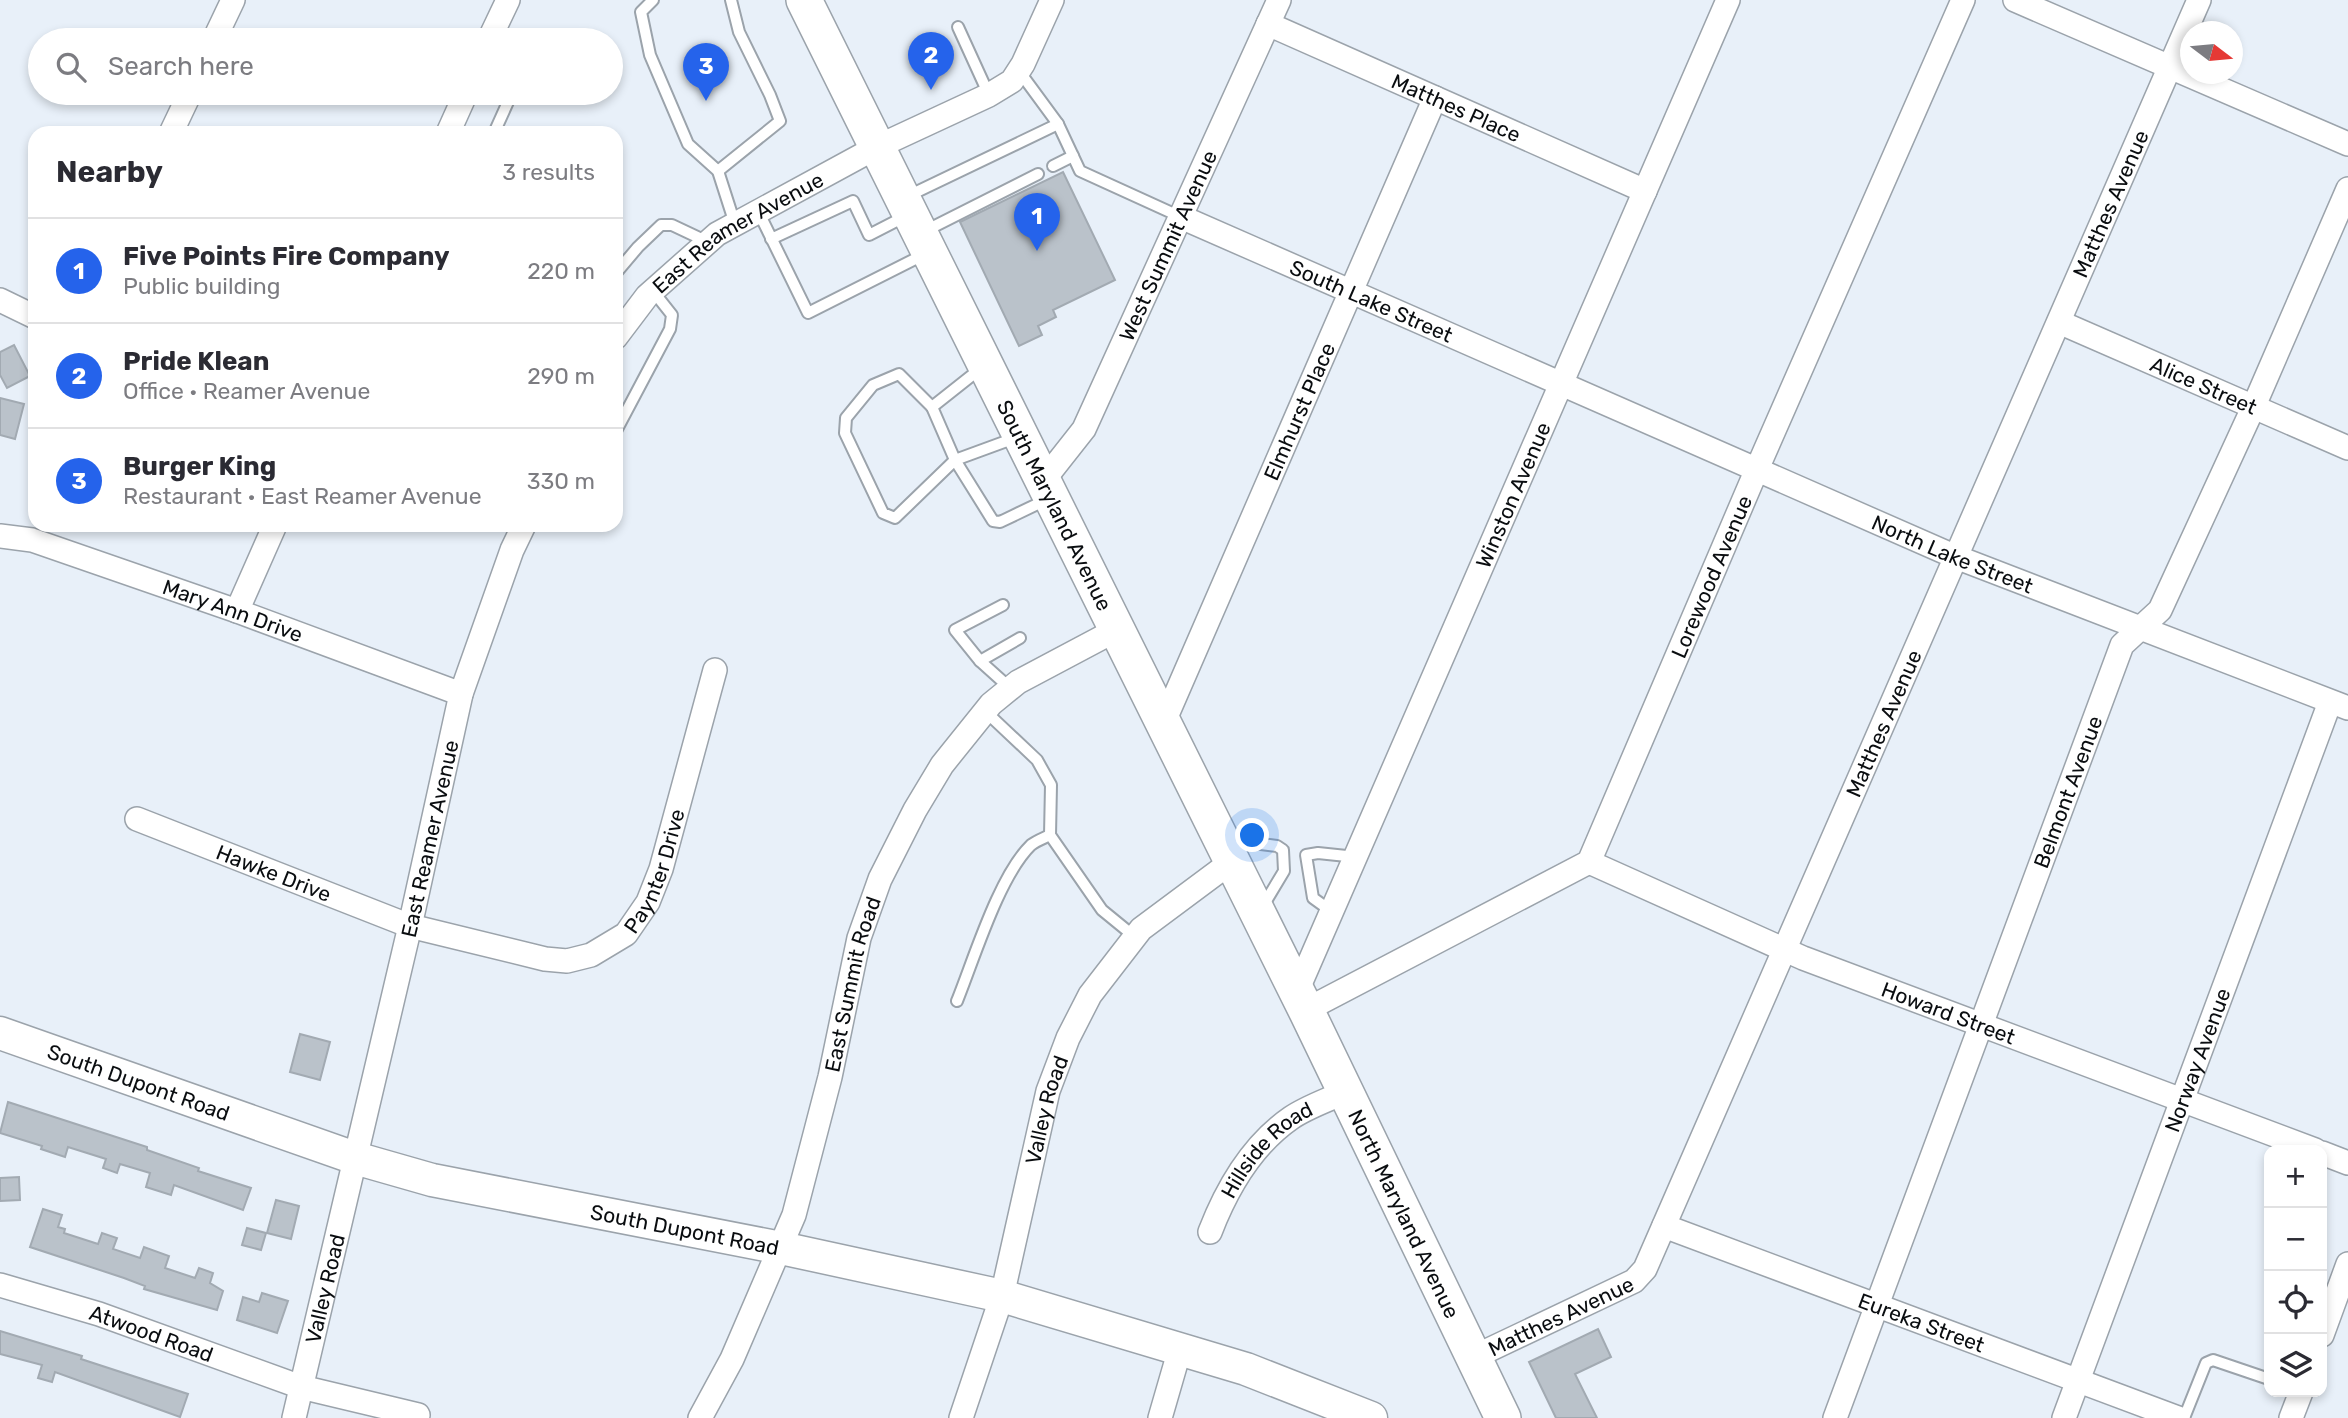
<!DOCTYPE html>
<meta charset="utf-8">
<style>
:root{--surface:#fff;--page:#f2f2f3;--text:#2b2b33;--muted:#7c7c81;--line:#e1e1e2;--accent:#2563eb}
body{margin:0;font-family:Rubik,sans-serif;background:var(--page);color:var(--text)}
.controls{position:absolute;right:21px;bottom:21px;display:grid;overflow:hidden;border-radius:14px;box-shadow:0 4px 10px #0003}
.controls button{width:63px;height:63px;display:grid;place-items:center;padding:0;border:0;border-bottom:2px solid var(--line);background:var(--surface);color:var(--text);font:35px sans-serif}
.compass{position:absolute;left:2180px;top:21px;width:63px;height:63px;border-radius:50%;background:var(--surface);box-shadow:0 4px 10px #0003;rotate:106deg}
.you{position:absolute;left:1253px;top:836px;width:24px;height:24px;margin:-18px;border:5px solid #fff;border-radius:50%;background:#1a73e8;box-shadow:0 0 0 10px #1a73e833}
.badge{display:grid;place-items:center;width:46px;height:46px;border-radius:50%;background:var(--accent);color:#fff;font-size:23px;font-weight:700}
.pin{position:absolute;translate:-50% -58px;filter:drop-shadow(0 2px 4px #0008)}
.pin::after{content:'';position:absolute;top:37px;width:24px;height:21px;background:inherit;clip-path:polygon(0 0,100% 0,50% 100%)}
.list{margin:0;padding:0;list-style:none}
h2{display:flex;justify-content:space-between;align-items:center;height:91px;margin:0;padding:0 28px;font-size:30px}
h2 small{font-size:23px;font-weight:400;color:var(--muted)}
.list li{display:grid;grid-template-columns:46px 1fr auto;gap:21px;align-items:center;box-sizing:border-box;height:105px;padding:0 28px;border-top:2px solid var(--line)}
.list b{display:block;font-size:26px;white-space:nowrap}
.list p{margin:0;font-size:23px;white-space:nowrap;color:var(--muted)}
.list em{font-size:23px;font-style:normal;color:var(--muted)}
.icon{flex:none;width:38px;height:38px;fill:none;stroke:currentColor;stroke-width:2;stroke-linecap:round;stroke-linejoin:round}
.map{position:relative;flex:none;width:2348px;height:1418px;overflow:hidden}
.search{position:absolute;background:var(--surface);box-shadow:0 4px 10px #0003;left:28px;top:28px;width:595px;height:77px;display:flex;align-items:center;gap:18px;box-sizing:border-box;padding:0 24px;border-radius:38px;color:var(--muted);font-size:26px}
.panel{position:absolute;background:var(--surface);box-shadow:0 4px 10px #0003;left:28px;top:126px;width:595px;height:406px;border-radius:21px}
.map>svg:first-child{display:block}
.building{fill:#bac2ca;stroke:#a2aab2;stroke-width:2}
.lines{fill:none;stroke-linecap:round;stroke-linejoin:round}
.lane-casing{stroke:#9ba3ab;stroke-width:14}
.street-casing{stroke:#9ba3ab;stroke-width:26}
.secondary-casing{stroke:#9ba3ab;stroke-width:35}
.primary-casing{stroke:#9ba3ab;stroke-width:38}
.lane{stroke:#fff;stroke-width:10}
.street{stroke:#fff;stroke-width:23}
.secondary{stroke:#fff;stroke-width:32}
.primary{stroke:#fff;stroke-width:35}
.labels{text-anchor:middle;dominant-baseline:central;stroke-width:7;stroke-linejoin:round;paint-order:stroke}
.street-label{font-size:21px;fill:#0a0d10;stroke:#e8f0f9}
</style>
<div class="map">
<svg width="2348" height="1418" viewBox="0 0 2348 1418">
<rect width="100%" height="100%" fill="#e8f0f9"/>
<g class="building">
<path d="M1063,172L1115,280L1053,310L1056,317L1038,326L1042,335L1019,346L960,222Z"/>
<path d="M14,345L30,376L7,388L0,375V352Z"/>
<path d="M0,398L24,404L15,439L0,435Z"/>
<path d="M300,1034L330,1042L320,1080L290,1072Z"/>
<path d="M8,1102L147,1147V1150L199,1168L198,1171L251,1188L243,1210L174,1185L171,1195L146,1187L150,1173L120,1164L117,1173L103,1168L106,1159L68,1147L65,1157L41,1149L42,1146L0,1133Z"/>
<path d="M19,1177L20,1200L0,1201V1178Z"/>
<path d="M276,1200L299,1206L291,1239L267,1233Z"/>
<path d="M43,1209L62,1215L58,1227L65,1229L64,1233L98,1244L102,1233L117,1238L113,1249L140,1258L144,1247L169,1256L165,1268L195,1278L199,1268L213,1273L210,1283L223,1291L217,1310L144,1289L145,1286L124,1278L30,1247Z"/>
<path d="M247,1228L266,1233L261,1250L242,1245Z"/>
<path d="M262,1293L288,1301L277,1333L237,1320L243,1297L259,1302Z"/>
<path d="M1598,1329L1611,1357L1575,1374L1597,1418H1556L1529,1362Z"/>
<path d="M0,1331L82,1356L81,1359L188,1394L180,1417L55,1372L52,1382L38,1378L42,1365L0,1354Z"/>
</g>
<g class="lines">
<defs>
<g id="lane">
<path d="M653,0L641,12L650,55L688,144L718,171L735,224"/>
<path d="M958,27L989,95"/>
<path d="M1019,71L1058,124L1080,171L1181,217"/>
<path d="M494,133L512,93"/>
<path d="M1053,166L1073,156"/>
<path d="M718,171L780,121L770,95L739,32L731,0"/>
<path d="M908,196L1058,124"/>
<path d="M758,211L808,313L925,254"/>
<path d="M925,231L1038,174"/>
<path d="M771,239L853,201L869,235L906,216"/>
<path d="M616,273L638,247L661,225H672L708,242"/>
<path d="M980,369L932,407L955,460L1015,438"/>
<path d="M932,407L899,374L873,385L846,418L845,433L883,513L895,518L955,460L993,521L1000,522L1048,499"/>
<path d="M616,431L670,329L672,315L653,291"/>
<path d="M1003,605L955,630L980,661L1010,688"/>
<path d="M980,661L1020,638"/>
<path d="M985,711L1037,760L1051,785L1050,835L1102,910L1135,937"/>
<path d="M1229,840L1277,846L1283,850L1284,871L1263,906"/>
<path d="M1331,911L1313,898L1306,855L1318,853L1356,857"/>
<path d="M957,1001C974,959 999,876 1031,845C1036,841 1044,838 1050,835"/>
<path d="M2184,1418L2206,1363L2213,1360L2269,1379"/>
</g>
<g id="street">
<path d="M2015,0L2348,144"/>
<path id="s1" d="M1268,24L1645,191"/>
<path d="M214,40L233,0"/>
<path d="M489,40L508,0"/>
<path d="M171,133L190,93"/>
<path d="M448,133L466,93"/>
<path id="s2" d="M1181,217L1956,557L2348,708"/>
<path d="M0,300L35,317"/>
<path id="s3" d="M2059,322L2348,448"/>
<path id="s4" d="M616,337L647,296L717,234L877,147L989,95L1012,81L1023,64L1052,0"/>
<path id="s5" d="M1043,481L1084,429L1279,0"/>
<path id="s6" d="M0,536L32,540L237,611L461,694"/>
<path d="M237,611L275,525"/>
<path id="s7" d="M1163,724L1435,98"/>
<path id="s8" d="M137,819L410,926L545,959L567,961L591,955L626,934L648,902L661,869L715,670"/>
<path id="s9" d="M1589,862L1803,958L2315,1150"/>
<path id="s10" d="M1297,991L1728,0"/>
<path id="s11" d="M1306,1010L1589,862L1757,469L1963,0"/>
<path d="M2322,1153L2348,1163"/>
<path id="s12" d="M1664,1226L2178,1418"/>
<path id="s13" d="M1210,1232C1227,1188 1252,1145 1291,1118C1307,1107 1328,1100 1345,1092"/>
<path id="s14" d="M0,1285L99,1314L301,1387L418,1415"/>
<path d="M2322,1335L2348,1264"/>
<path id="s15" d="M1474,1357L1634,1281L1645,1269L2199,0"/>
<path id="s16" d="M294,1418L410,926L461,694L512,550L524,525"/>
<path id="s17" d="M700,1418L732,1359L794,1215L830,1077L859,938L880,879L915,810L942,765L991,704L1018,682L1116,630"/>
<path id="s18" d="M961,1418L1002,1296L1048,1091L1068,1038L1090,995L1141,929L1231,862"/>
<path d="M1160,1418L1180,1349"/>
<path id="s19" d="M1835,1418L2122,645L2160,610L2253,408L2348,189"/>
<path id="s20" d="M2064,1418L2330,702"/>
<path d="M2291,1418L2301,1392"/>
</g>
<g id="secondary">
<path id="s21" d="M0,1033L355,1158L432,1180L781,1248L1002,1296L1246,1369L1371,1418"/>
</g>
<g id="primary">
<path id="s22" d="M804,0L1307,1012L1503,1418"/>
</g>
</defs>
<use href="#lane" class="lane-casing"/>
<use href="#street" class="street-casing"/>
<use href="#secondary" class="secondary-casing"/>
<use href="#primary" class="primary-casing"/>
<use href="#lane" class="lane"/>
<use href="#street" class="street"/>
<use href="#secondary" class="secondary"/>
<use href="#primary" class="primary"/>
</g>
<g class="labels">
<g class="street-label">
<text stroke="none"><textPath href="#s1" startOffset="206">Matthes Place</textPath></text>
<text stroke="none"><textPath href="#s15" startOffset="1356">Matthes Avenue</textPath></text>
<text stroke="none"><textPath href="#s4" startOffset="163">East Reamer Avenue</textPath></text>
<text stroke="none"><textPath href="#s5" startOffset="268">West Summit Avenue</textPath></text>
<text stroke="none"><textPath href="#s2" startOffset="208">South Lake Street</textPath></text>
<text stroke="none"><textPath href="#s3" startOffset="158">Alice Street</textPath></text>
<text stroke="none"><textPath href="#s7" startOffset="341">Elmhurst Place</textPath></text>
<text stroke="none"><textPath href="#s10" startOffset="541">Winston Avenue</textPath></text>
<text stroke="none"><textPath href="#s22" startOffset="564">South Maryland Avenue</textPath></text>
<text stroke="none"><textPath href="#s2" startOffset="842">North Lake Street</textPath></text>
<text stroke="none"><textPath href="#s11" startOffset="630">Lorewood Avenue</textPath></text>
<text stroke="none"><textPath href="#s6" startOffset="245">Mary Ann Drive</textPath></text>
<text stroke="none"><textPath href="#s15" startOffset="789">Matthes Avenue</textPath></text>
<text stroke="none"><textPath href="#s19" startOffset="668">Belmont Avenue</textPath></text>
<text stroke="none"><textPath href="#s16" startOffset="595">East Reamer Avenue</textPath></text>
<text stroke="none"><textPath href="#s8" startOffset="590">Paynter Drive</textPath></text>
<text stroke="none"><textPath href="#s8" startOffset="147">Hawke Drive</textPath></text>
<text stroke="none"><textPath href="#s17" startOffset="462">East Summit Road</textPath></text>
<text stroke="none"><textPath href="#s9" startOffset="390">Howard Street</textPath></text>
<text stroke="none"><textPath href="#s20" startOffset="382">Norway Avenue</textPath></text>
<text stroke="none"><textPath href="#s21" startOffset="147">South Dupont Road</textPath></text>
<text stroke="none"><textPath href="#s18" startOffset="320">Valley Road</textPath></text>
<text stroke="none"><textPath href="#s13" startOffset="102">Hillside Road</textPath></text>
<text stroke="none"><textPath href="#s22" startOffset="1354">North Maryland Avenue</textPath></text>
<text stroke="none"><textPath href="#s21" startOffset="714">South Dupont Road</textPath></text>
<text stroke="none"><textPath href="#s16" startOffset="133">Valley Road</textPath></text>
<text stroke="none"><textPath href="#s15" startOffset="96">Matthes Avenue</textPath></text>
<text stroke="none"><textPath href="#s12" startOffset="275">Eureka Street</textPath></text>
<text stroke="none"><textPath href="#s14" startOffset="159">Atwood Road</textPath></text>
</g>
</g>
</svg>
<div class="controls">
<button>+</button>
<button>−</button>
<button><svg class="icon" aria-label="locate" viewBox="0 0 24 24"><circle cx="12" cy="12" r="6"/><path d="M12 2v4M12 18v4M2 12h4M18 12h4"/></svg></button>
<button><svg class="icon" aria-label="layers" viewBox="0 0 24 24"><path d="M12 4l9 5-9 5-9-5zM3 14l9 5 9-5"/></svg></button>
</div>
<svg class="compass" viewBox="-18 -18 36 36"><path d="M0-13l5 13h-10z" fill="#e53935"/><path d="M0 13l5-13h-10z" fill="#7c7c81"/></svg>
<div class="you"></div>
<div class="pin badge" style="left:1037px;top:251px">1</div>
<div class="pin badge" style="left:931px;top:90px">2</div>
<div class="pin badge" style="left:706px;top:101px">3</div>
<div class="search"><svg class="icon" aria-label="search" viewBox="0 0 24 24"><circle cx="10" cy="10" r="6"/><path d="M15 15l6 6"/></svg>Search here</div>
<section class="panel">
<h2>Nearby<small>3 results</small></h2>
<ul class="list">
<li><span class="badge">1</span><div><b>Five Points Fire Company</b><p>Public building</p></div><em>220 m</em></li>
<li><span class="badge">2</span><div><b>Pride Klean</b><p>Office · Reamer Avenue</p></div><em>290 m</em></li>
<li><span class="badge">3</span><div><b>Burger King</b><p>Restaurant · East Reamer Avenue</p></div><em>330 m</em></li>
</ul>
</section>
</div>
